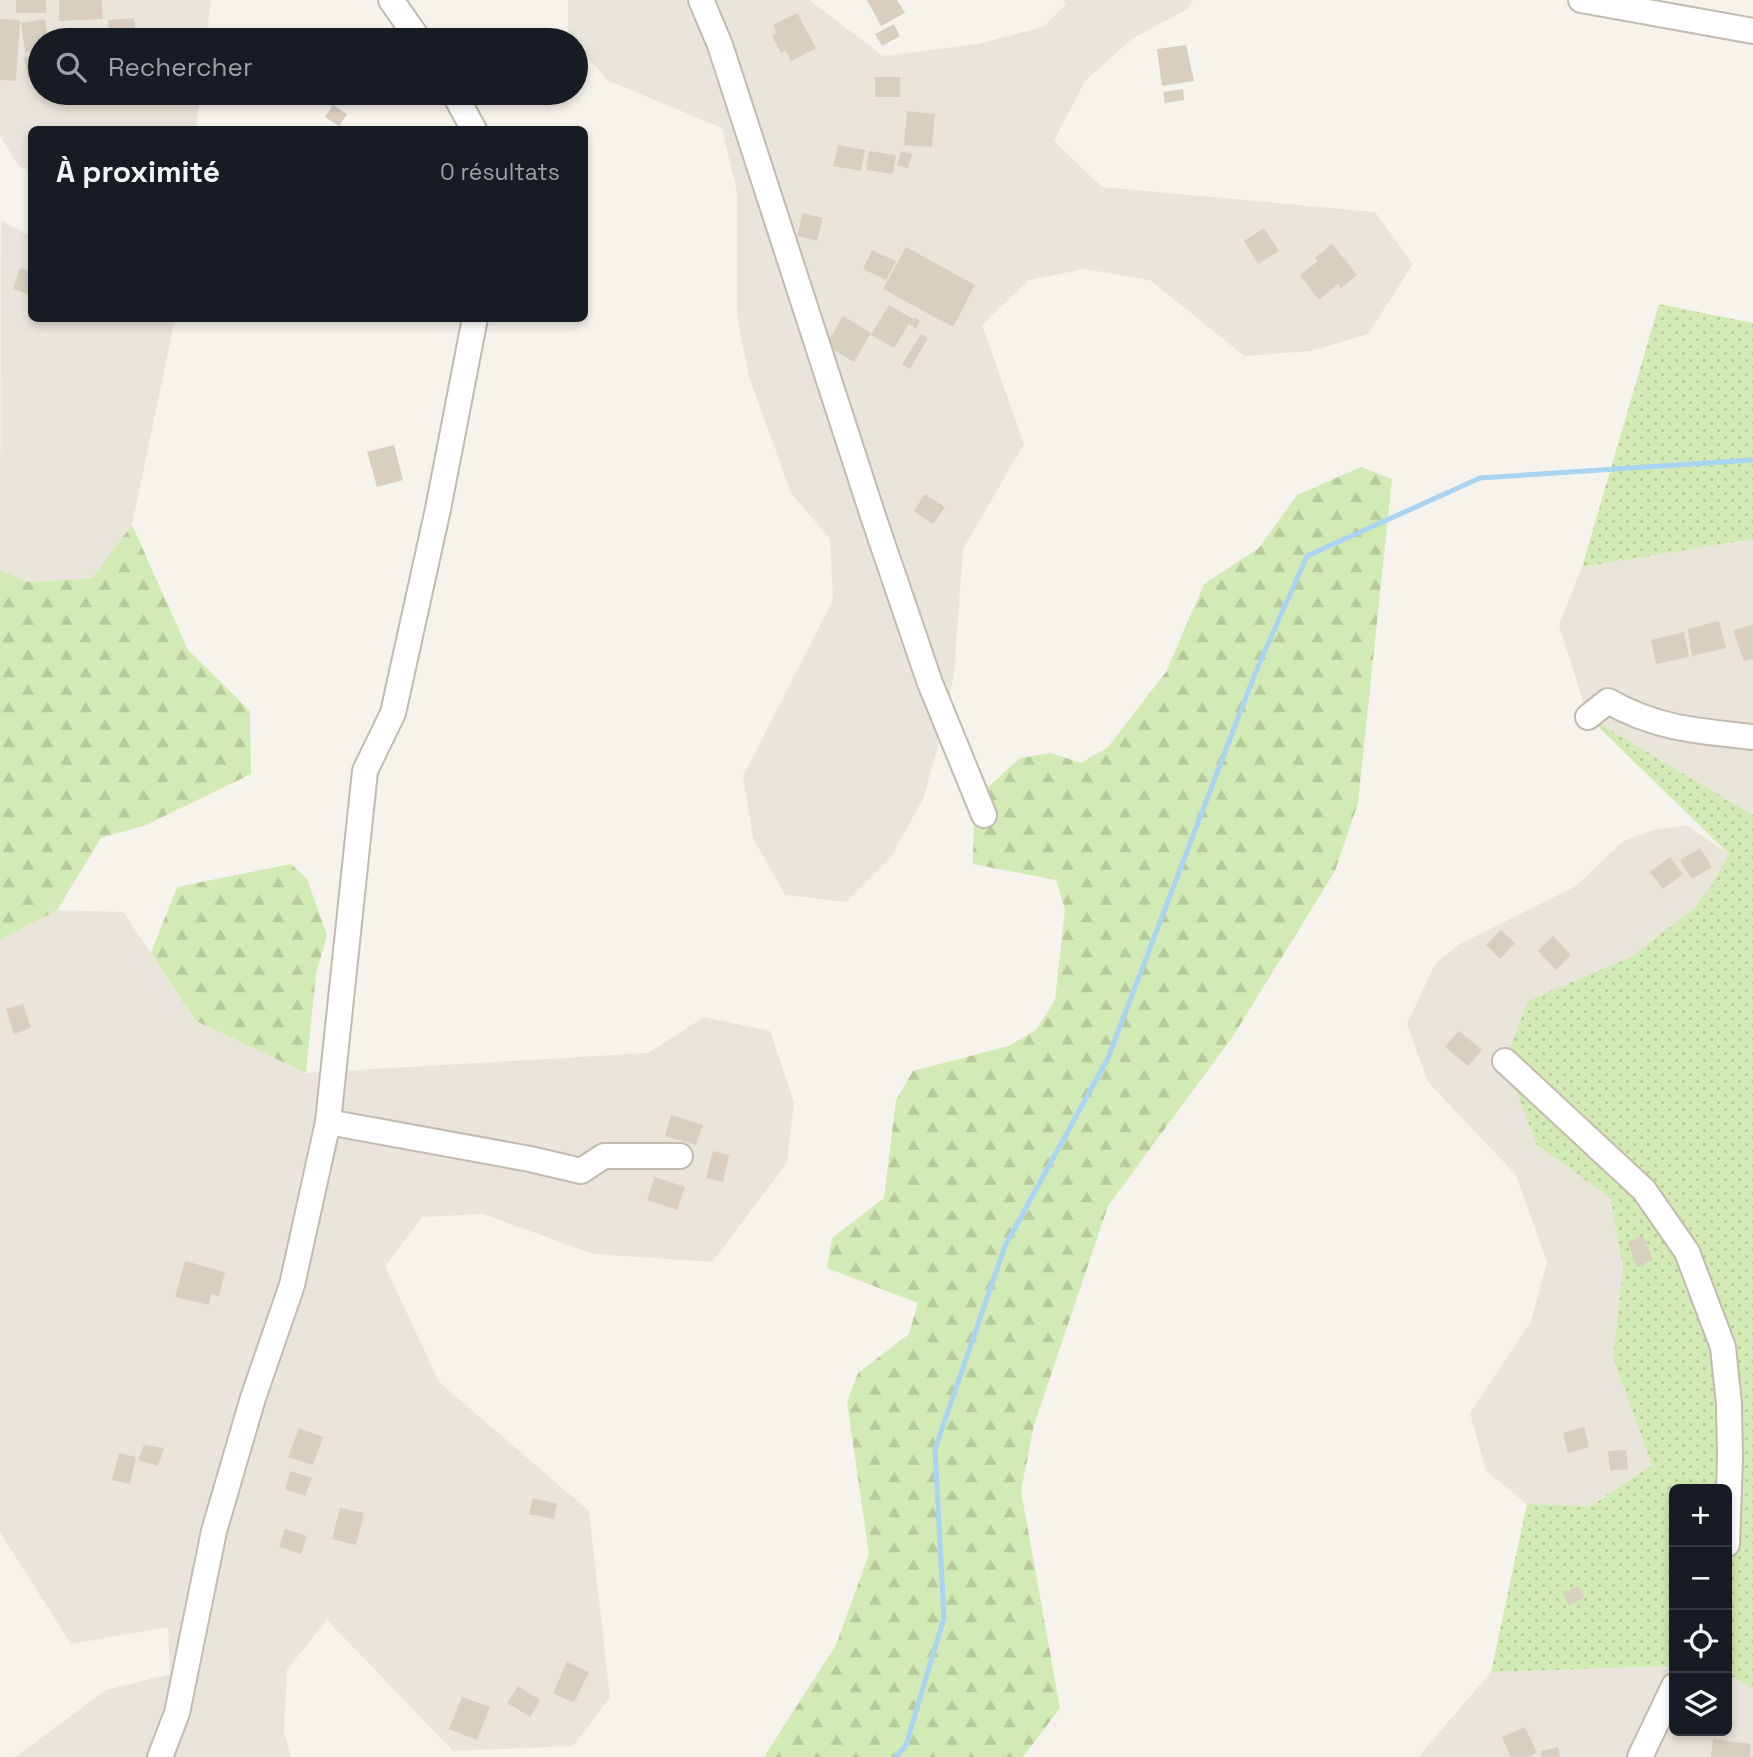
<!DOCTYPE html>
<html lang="fr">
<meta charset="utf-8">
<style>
:root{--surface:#171b24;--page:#242831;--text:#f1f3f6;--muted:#9ea1a6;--line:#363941}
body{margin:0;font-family:"Space Grotesk",sans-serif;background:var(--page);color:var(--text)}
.controls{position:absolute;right:21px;bottom:21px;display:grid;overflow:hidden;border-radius:10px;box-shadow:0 4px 10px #0003}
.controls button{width:63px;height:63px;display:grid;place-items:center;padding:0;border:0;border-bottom:2px solid var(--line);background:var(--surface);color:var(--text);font:35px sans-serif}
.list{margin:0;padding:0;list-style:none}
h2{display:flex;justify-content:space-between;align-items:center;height:91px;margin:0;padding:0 28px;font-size:30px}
h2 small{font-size:23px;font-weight:400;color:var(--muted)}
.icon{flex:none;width:38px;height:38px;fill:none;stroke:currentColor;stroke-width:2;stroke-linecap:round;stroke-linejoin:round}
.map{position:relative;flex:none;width:1753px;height:1757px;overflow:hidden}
.search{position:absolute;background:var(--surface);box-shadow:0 4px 10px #0003;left:28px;top:28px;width:560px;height:77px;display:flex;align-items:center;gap:18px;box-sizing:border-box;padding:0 24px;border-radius:38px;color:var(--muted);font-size:26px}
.panel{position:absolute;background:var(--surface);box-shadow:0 4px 10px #0003;left:28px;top:126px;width:560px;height:196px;border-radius:10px}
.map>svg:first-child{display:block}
.residential{fill:#eae5da}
.grass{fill:url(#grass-dots)}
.forest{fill:url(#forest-firs)}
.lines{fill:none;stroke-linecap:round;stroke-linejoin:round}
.stream{stroke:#a9d4f2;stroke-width:5}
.building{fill:#d8cfc1}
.minor-casing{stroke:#c2bbae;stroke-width:28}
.minor{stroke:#fff;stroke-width:24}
</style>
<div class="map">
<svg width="1753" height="1757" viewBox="0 0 1753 1757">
<defs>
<pattern id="grass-dots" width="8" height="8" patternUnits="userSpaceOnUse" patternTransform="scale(1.75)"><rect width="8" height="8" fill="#d2eab5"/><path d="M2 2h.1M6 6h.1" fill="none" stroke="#b6ca9c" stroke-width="1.8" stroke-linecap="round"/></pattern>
<pattern id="forest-firs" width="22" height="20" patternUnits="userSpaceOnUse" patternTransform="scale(1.75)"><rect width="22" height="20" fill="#d2eab5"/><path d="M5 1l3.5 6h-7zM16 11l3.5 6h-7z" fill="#b6ca9c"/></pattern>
</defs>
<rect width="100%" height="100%" fill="#f6f3ec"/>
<g class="residential">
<path d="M0,0H211L206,40H40V93H200L196,129L32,130L31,171L19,166L0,136Z"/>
<path d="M568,0H809L883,56L978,44L1043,27L1066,4L1064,0H1193L1188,9L1133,38L1085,81L1054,141L1102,187L1375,212L1413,264L1368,334L1311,351L1244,356L1150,280L1085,269L1029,280L982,325L1024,444L963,549L954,674L941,736L923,799L891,857L846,902L785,895L753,838L743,776L833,600L830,539L791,493L749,377L737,315V192L722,128L607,80L576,43V40L568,34Z"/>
<path d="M1,220L31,237L32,318L175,319L132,525L92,578L28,582L0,570Z"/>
<path d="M1753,539V815L1588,717L1559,625L1582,567Z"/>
<path d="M1686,825L1729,854L1712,885L1693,909L1631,957L1529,1001L1537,1145L1610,1198L1623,1267L1613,1358L1652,1465L1591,1506L1527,1504L1486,1471L1470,1413L1531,1321L1547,1262L1516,1175L1428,1082L1407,1024L1435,964L1460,944L1576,886L1622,842L1653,830Z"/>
<path d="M57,910L123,912L196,1021L306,1073L648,1053L704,1017L770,1031L794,1102L787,1163L712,1262L593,1254L483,1214L422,1217L385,1266L439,1382L589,1511L610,1697L573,1746L453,1751L327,1620L287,1670L284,1732L291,1757H15L106,1690L170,1674L168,1627L71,1644L0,1532V940Z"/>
<path d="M1674,1666V1731H1727V1674L1753,1689V1757H1418L1491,1672Z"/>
</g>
<g class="grass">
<path d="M1659,304L1753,323V539L1582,567Z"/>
<path d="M1588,717L1753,815V1689L1727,1674V1489H1674V1666L1491,1672L1527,1504L1591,1506L1652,1465L1613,1358L1623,1267L1610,1198L1537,1145L1505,1061L1528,1001L1631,957L1693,909L1712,885L1729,854Z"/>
</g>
<g class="forest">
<path d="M1361,467L1392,479L1358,803L1335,871L1233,1036L1108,1206L1034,1425L1021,1491L1060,1708L1023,1757H764L836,1645L869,1554L847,1402L858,1373L909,1334L918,1303L827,1268L832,1238L884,1198L896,1100L913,1071L1008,1046L1036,1030L1055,1000L1065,909L1056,880L973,864L974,800L1020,758L1051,753L1081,763L1108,747L1166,672L1204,584L1259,548L1297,495Z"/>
<path d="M132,525L188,650L250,711L251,774L146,825L101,838L57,910L0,940V570L28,582L92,578Z"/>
<path d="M291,864L307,879L327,935L316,974L306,1073L196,1021L151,953L177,887Z"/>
</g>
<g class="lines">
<path class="stream" d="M896,1757L906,1745L944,1618L935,1449L1005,1246L1108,1058L1256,671L1307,556L1480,478L1753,460"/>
</g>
<g class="building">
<rect x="16" y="0" width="30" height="13"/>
<path d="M59,0H102L103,19L59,21Z"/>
<path d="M867,0H897L905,13L881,26Z"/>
<path d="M797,13L816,48L791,61L786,51L781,53L772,36L777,33L773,25Z"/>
<path d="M134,18L136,40H110L108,20Z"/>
<path d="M0,19L20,20L16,81L0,80Z"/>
<path d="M45,19L48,40H40V50L25,52L21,23Z"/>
<path d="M894,24L900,36L882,46L875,34Z"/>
<path d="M1186,45L1194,81L1162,86L1157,49Z"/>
<path d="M39,55L40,76L28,78L24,57Z"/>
<rect x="875" y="77" width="25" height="20"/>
<path d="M1183,89L1184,100L1165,103L1163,92Z"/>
<path d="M333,105L347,114L339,126L325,117Z"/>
<path d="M907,111L935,114L932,147L904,145Z"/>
<path d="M838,145L865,150L861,171L833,166Z"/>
<path d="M869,151L896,155L893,174L866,170Z"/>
<path d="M901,151L912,154L908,168L897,165Z"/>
<path d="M803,213L823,218L817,241L797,236Z"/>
<path d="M1264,228L1279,251L1258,264L1244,241Z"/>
<path d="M1332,244L1357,275L1341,288L1338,284L1319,300L1300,275L1318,261L1315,258Z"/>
<path d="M906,247L975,285L953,327L883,289Z"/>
<path d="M872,250L896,261L886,280L863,269Z"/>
<path d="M20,268L32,271V295L13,289Z"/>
<path d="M889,305L913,319L914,317L920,321L916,329L909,324L894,348L871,335Z"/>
<path d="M843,316L871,333L854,362L826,345Z"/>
<path d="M921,334L928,338L910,369L902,364Z"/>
<path d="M394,445L403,480L377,487L367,452Z"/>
<path d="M925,494L945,507L933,524L914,511Z"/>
<path d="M1719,621L1726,648L1692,656L1688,629Z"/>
<path d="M1753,624V659L1744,661L1733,631Z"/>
<path d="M1684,632L1689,657L1656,664L1651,640Z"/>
<path d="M1700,848L1712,867L1692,879L1680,860Z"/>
<path d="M1670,857L1683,874L1663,889L1650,872Z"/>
<path d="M1501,930L1515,943L1500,959L1486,945Z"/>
<path d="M1553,936L1571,955L1556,970L1538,951Z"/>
<path d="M23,1004L31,1028L14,1034L6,1009Z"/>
<path d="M1459,1031L1482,1050L1468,1066L1445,1047Z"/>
<path d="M671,1115L703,1125L696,1145L665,1136Z"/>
<path d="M713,1151L729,1155L723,1182L706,1178Z"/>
<path d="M655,1177L685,1187L677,1210L647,1200Z"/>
<path d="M1643,1236L1653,1260L1637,1267L1628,1242Z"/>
<path d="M185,1261L225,1272L219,1296L211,1294L209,1305L175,1297Z"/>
<path d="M1584,1427L1589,1447L1568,1453L1563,1433Z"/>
<path d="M299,1428L323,1437L313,1465L288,1457Z"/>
<path d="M144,1445L164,1448L158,1466L138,1460Z"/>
<path d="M1626,1450L1628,1469L1610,1471L1608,1451Z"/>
<path d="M119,1453L136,1457L130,1484L112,1480Z"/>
<path d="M291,1471L312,1478L305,1496L285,1489Z"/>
<path d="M533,1498L557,1504L554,1519L529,1514Z"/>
<path d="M340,1508L364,1513L356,1545L332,1539Z"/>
<path d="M285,1529L307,1536L301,1554L279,1547Z"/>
<path d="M1579,1586L1584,1598L1569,1605L1563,1593Z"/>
<path d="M567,1662L589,1672L574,1703L553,1693Z"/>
<path d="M518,1686L540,1700L530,1717L507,1703Z"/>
<path d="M462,1697L490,1707L477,1740L449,1729Z"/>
<path d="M1525,1727L1537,1753L1528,1757H1511L1502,1737Z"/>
<path d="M1713,1739L1751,1744L1750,1757H1711Z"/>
<path d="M1558,1747L1560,1757H1542L1541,1751Z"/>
</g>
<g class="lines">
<defs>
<g id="minor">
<path d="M391,0L419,40"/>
<path d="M701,0L720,45L874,519L930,683L984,815"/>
<path d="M1581,0L1753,31"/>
<path d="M454,93L474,130"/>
<path d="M1588,717L1608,701C1657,729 1699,731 1753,737"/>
<path d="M1505,1061L1644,1190L1687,1252L1723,1347L1729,1404L1730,1459L1727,1544"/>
<path d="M328,1122L530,1159L581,1171L604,1156H680"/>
<path d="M160,1757L177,1713L214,1531L253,1398L292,1285L328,1122L365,771L393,713L438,509L475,318"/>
<path d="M1640,1757L1674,1686"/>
</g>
</defs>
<use href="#minor" class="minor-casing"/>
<use href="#minor" class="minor"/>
</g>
</svg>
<div class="controls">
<button>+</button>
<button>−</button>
<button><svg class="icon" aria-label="locate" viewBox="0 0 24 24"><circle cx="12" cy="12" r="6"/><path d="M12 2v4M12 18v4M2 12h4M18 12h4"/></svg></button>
<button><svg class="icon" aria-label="layers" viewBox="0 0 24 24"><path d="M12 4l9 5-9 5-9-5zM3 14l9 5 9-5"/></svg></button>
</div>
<div class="search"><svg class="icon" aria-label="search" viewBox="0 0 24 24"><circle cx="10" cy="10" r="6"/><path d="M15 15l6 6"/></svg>Rechercher</div>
<section class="panel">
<h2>À proximité<small>0 résultats</small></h2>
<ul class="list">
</ul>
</section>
</div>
